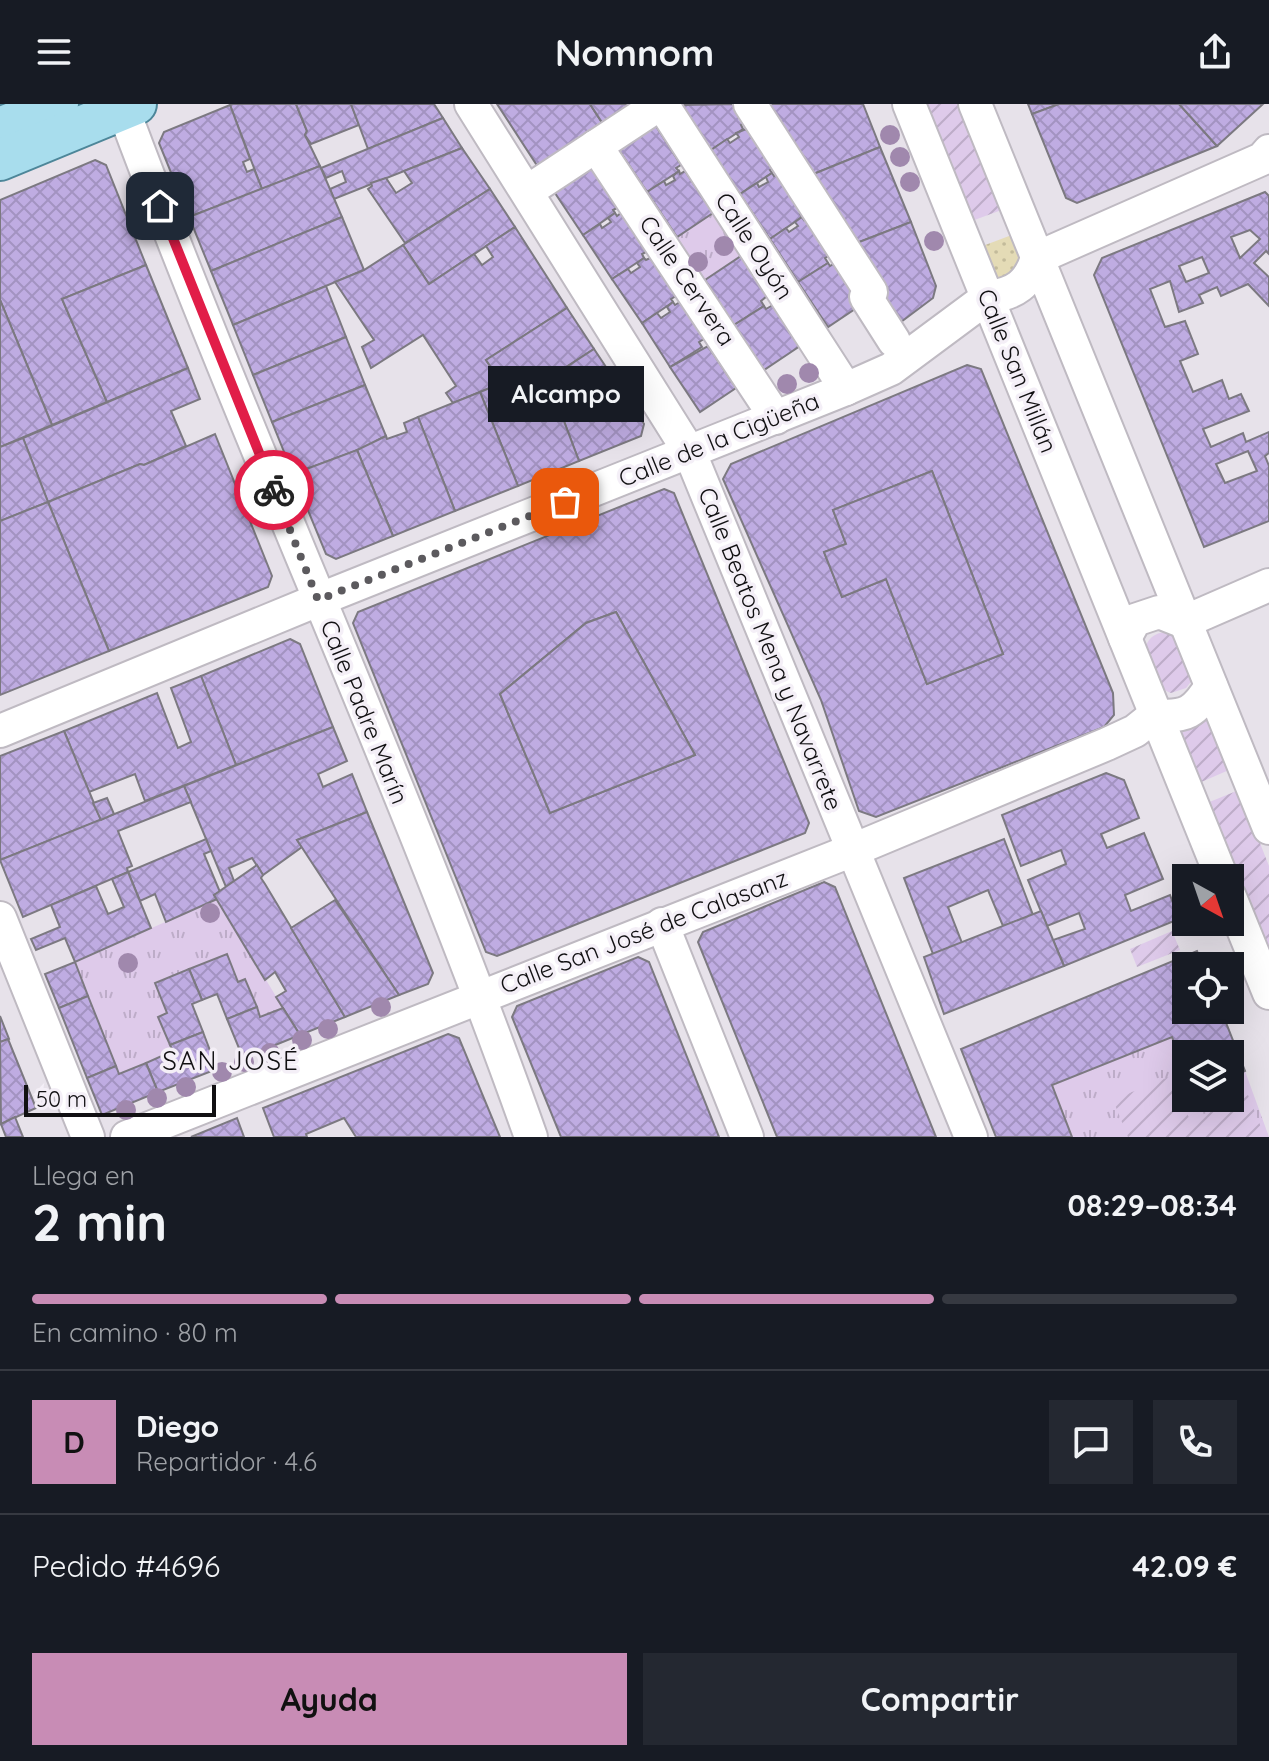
<!DOCTYPE html>
<html lang="es">
<meta charset="utf-8">
<style>
body{margin:0;font-family:Quicksand,sans-serif;background:#242831;color:#f1f3f6;height:100vh;display:flex;flex-direction:column;font-size:30px;white-space:nowrap}
*{box-sizing:border-box;margin:0}
p{font-size:26px;color:#9ea1a6}
.icon{flex:none;width:44px;height:44px;fill:none;stroke:currentColor;stroke-width:2;stroke-linecap:round;stroke-linejoin:round}
.map{position:relative;height:1033px;overflow:hidden}
.details{display:flex;flex-direction:column;background:#171b24;flex:1}
.details>*{flex:none}
.needle{width:52px;rotate:140deg}
.fabs{position:absolute;left:1172px;top:760px;display:grid;gap:16px}
.fabs a{display:grid;place-items:center;width:72px;height:72px;border-radius:0px;background:#171b24;box-shadow:0 8px 32px #0002;font-size:40px}
.scale{position:absolute;left:24px;bottom:20px;width:192px;box-sizing:border-box;padding-left:8px;border:4px solid #111012;border-top:0;font-size:22px;line-height:28px;white-space:nowrap;color:#111012;-webkit-text-stroke:6px #f4eff7;paint-order:stroke}
.pin{position:absolute;display:grid;place-items:center;width:68px;height:68px;color:#fff;margin:-34px;border-radius:16px;box-shadow:0 4px 12px #0006}
.courier{position:absolute;display:grid;place-items:center;width:80px;height:80px;margin:-40px;border:6px solid #e11d48;border-radius:50%;background:#fff;color:#222;box-shadow:0 2px 10px #0007}
.bubble{position:absolute;height:56px;border-radius:0px;background:#171b24;box-shadow:0 8px 32px #0002;font-size:26px;font-weight:800;line-height:56px;text-align:center}
.headline em{font-style:normal;font-weight:800}
.headline div{display:flex;flex-direction:column-reverse}
.headline{display:flex;align-items:center;justify-content:space-between;height:136px;padding:0 32px}
h1{font-size:52px;font-weight:800;line-height:60px}
.bar{display:grid;grid-template-columns:repeat(4,1fr);gap:12px 8px;align-content:center;height:96px;padding:0 32px}
.bar i{height:10px;border-radius:6px;background:#363941}
.bar .selected{background:#c88cb5}
.bar p{grid-column:span 4}
.line{display:flex;align-items:center;gap:20px;padding:0 32px;border-top:2px solid #363941}
.line div{flex:1}
.round{display:grid;place-items:center;flex:none;width:84px;height:84px;border-radius:0px;background:#242831}
.primary-button{display:flex;gap:16px;margin-top:auto;padding:16px 32px}
.primary-button a{flex:1;height:92px;border-radius:0px;background:#c88cb5;color:#111;font-size:32px;font-weight:800;line-height:92px;text-align:center}
.primary-button a+a{background:#242831;color:#f1f3f6}
header{display:flex;justify-content:space-between;align-items:center;height:104px;padding:0 32px;background:#171b24;font-size:36px;font-weight:800}
.map>svg:first-child{display:block}
</style>
<header><svg class="icon" aria-label="menu" viewBox="0 0 24 24"><path d="M4 6h16M4 12h16M4 18h16"/></svg>Nomnom<svg class="icon" aria-label="share" viewBox="0 0 24 24"><path d="M12 15V3M7 8l5-5 5 5M5 13v7h14v-7"/></svg></header>
<div class="map">
<svg width="1269" height="1033" viewBox="0 0 1269 1033">
<defs>
<pattern id="grass-tufts" width="24" height="20" patternUnits="userSpaceOnUse" patternTransform="scale(2)"><rect width="24" height="20" fill="#decaea"/><path d="M3 7l-1-3M5 7V3M7 7l1-3M15 17l-1-3M17 17v-4M19 17l1-3" fill="none" stroke="#bdacc8"/></pattern>
<pattern id="sand-dots" width="8" height="8" patternUnits="userSpaceOnUse" patternTransform="scale(2)"><rect width="8" height="8" fill="#e4dbb6"/><path d="M2 2h.1M6 6h.1" fill="none" stroke="#c3bb9b" stroke-width="1.8" stroke-linecap="round"/></pattern>
<pattern id="garden-furrows" width="10" height="10" patternUnits="userSpaceOnUse" patternTransform="scale(2)"><rect width="10" height="10" fill="#decaea"/><path d="M-1 1l2-2M0 10L10 0M9 11l2-2" fill="none" stroke="#bdacc8"/></pattern>
<pattern id="building-cross-hatch" width="8" height="8" patternUnits="userSpaceOnUse" patternTransform="scale(2)"><rect width="8" height="8" fill="#bface2"/><path d="M0 0l8 8M0 8l8-8" fill="none" stroke="#a393c1"/></pattern>
</defs>
<rect width="100%" height="100%" fill="#e7e2ea"/>
<g fill="url(#grass-tufts)">
<polygon points="713,109 741,152 705,176 677,133"/>
<polygon points="217,795 283,904 260,913 246,876 238,878 227,850 155,879 167,909 158,914 173,947 119,970 75,858"/>
<polygon points="1172,933 1186,968 1186,994 1230,994 1230,973 1245,967 1269,1033 1072,1033 1052,981"/>
</g>
<polygon fill="url(#sand-dots)" points="1017,129 1024,163 1002,174 995,173 980,143"/>
<g fill="url(#garden-furrows)">
<polygon points="922,0 964,0 1007,104 969,118"/>
<path d="M1164,528L1177,531L1194,574L1186,584L1171,589C1149,582 1129,534 1164,528Z"/>
<polygon points="1206,605 1229,666 1199,679 1173,616"/>
<polygon points="1239,686 1269,762 1269,854 1207,699"/>
<polygon points="1172,827 1180,846 1137,863 1130,845"/>
<polygon points="1171,972 1190,1016 1248,991 1265,1033 1128,1033 1113,996"/>
</g>
<g fill="url(#building-cross-hatch)" stroke="#7c7981" stroke-width="2" fill-rule="evenodd">
<polygon points="233,0 296,0 307,27 305,31 320,62 262,85 230,1"/>
<polygon points="296,0 351,0 359,21 311,40 305,31 307,27"/>
<polygon points="351,0 434,0 443,14 368,45"/>
<polygon points="497,0 590,0 605,23 540,66"/>
<polygon points="590,0 639,0 605,23"/>
<polygon points="590,0 639,0 605,23"/>
<polygon points="733,0 745,19 741,21 743,25 711,46 682,1"/>
<polygon points="766,0 863,0 880,43 811,71"/>
<polygon points="1028,0 1059,0 1032,10"/>
<polygon points="1059,0 1179,0 1217,42 1077,99 1066,94 1032,10"/>
<polygon points="1179,0 1263,0 1217,42"/>
<polygon points="230,1 250,55 243,58 247,68 254,65 262,85 189,113 159,39 164,28"/>
<polygon points="443,14 462,44 334,95 330,85 346,78 342,67 326,74 321,64"/>
<polygon points="654,19 681,61 676,64 679,67 647,88 617,43"/>
<polygon points="749,24 775,63 770,66 772,69 740,90 711,46 727,35 730,39 739,33 736,29"/>
<polygon points="880,43 911,118 854,140 811,71"/>
<polygon points="462,44 490,85 405,139 368,85 372,82 371,79 386,74 396,89 412,79 404,67"/>
<polygon points="95,56 106,61 146,161 62,195 107,298 52,321 0,196 0,96"/>
<polygon points="320,62 342,113 211,167 189,113"/>
<polygon points="590,62 617,104 613,106 615,109 583,131 553,86"/>
<polygon points="679,67 680,70 685,67 713,109 677,133 647,88 664,77 666,81 675,76 673,72"/>
<polygon points="772,69 774,72 778,69 804,108 800,110 802,113 770,135 740,90 757,79 759,83 768,78 766,73"/>
<polygon points="490,85 515,123 429,180 403,141"/>
<path d="M1265,88L1269,92V150L1266,147L1254,159L1269,173V202L1248,180L1221,192L1217,183L1199,191L1203,199L1179,208L1170,177L1150,185L1165,223L1185,217L1198,250L1180,257L1193,288L1222,276L1229,295L1241,290L1249,307L1203,325L1211,343L1243,329L1246,338L1269,328V349L1265,352L1269,362V417L1204,443L1094,171L1102,154ZM1250,126L1260,135L1240,154L1231,133ZM1202,153L1209,169L1186,178L1179,162ZM1248,347L1257,367L1225,379L1216,360Z"/>
<polygon points="615,109 617,112 621,109 646,148 642,150 644,154 612,175 583,131 600,120 602,124 611,118 608,114"/>
<polygon points="342,113 364,166 233,221 211,167"/>
<polygon points="802,113 804,116 808,113 832,150 825,154 828,159 798,178 770,135 786,124 789,128 798,122 795,118"/>
<polygon points="911,118 936,182 933,194 893,224 854,140"/>
<polygon points="515,123 567,204 486,256 502,279 453,299 446,289 456,282 423,231 371,264 362,243 374,236 335,178 364,166 403,141 429,180 474,150 482,161 493,153 486,142"/>
<polygon points="741,152 767,192 761,197 764,202 734,221 705,176"/>
<polygon points="644,154 646,156 650,154 676,192 671,195 673,198 642,219 612,175 628,165 631,169 640,163 637,159"/>
<polygon points="837,158 864,199 828,223 798,178 828,159 830,162"/>
<polygon points="146,161 188,264 107,298 62,195"/>
<polygon points="326,182 346,233 253,271 233,221"/>
<polygon points="0,196 52,321 0,343"/>
<polygon points="673,198 675,201 680,198 704,235 699,238 702,243 670,263 642,219 657,209 661,214 670,208 667,203"/>
<polygon points="773,201 800,242 764,266 734,221 764,202 766,205"/>
<polygon points="567,204 594,245 514,297 486,256"/>
<polygon points="346,233 365,281 272,318 253,271"/>
<polygon points="708,242 736,284 700,308 670,263"/>
<polygon points="594,245 644,320 641,332 579,357 548,275"/>
<path d="M967,261L981,265L1113,589L1114,611L1104,623L876,713L859,707L821,596L723,375L731,360ZM932,367L1003,550L927,580L886,475L842,493L824,448L846,440L833,406Z"/>
<polygon points="188,264 200,295 171,307 186,342 144,361 140,360 48,398 23,334"/>
<polygon points="548,275 579,357 518,382 480,288 502,279 514,297"/>
<polygon points="365,281 386,332 376,337 377,339 293,370 272,318"/>
<polygon points="480,288 518,382 455,407 418,313"/>
<polygon points="418,313 455,407 393,432 357,346 386,332 387,335 407,328 404,319"/>
<polygon points="215,330 272,472 268,483 109,547 48,398 140,360 144,361"/>
<polygon points="23,334 48,398 0,417 0,343"/>
<polygon points="357,346 393,432 336,455 326,450 293,370"/>
<polygon points="932,367 1003,550 927,580 886,475 842,493 824,448 846,440 833,406"/>
<path d="M664,385L674,389L809,719L805,729L497,852L486,848L353,519L358,508ZM616,508L695,651L550,709L500,590L586,519Z"/>
<polygon points="48,398 109,547 0,591 0,417"/>
<polygon points="616,508 695,651 550,709 500,590 586,519"/>
<polygon points="290,535 300,540 333,623 236,661 201,572"/>
<polygon points="201,572 236,661 145,697 135,670 89,688 64,627 157,589 178,644 191,638 171,584"/>
<polygon points="333,623 347,657 318,670 323,683 352,670 367,708 297,736 302,743 263,771 252,754 229,764 234,777 226,783 184,682"/>
<polygon points="64,627 101,716 0,756 0,652"/>
<polygon points="1106,669 1124,676 1139,714 1101,730 1107,744 1144,729 1163,775 1125,791 1131,807 1170,791 1179,815 1064,862 1053,836 1085,825 1079,809 1047,822 1028,776 1066,760 1061,746 1021,762 1002,711"/>
<polygon points="184,682 191,698 118,727 132,762 127,764 128,768 23,813 0,756"/>
<polygon points="107,694 114,710 101,716 93,699"/>
<polygon points="367,708 433,869 428,880 399,891 297,736"/>
<polygon points="206,735 211,747 204,750 220,788 214,791 217,795 166,818 155,790 140,797 128,768"/>
<polygon points="1004,735 1033,811 1003,822 988,786 948,803 962,839 933,850 904,774"/>
<polygon points="257,761 263,771 261,774 265,780 345,913 300,931 276,893 286,887 275,868 265,876 214,791"/>
<polygon points="128,768 151,824 75,858 65,834 36,846 31,835 60,823 51,801 96,782 108,810 115,807 124,803 112,775"/>
<polygon points="824,778 835,783 936,1033 777,1033 698,838 703,828"/>
<polygon points="335,796 399,891 345,913 291,824"/>
<polygon points="1041,807 1064,862 944,910 924,853"/>
<polygon points="1197,847 1203,862 1186,862 1186,906 1221,906 1245,967 1230,973 1230,950 1186,950 1186,968 1172,933 1052,981 1072,1033 996,1033 961,945"/>
<polygon points="227,850 238,878 245,875 257,903 227,915 217,890 202,896 189,865"/>
<polygon points="638,853 649,858 719,1033 561,1033 512,913 517,902"/>
<polygon points="75,858 88,892 59,904 45,870"/>
<polygon points="189,865 202,896 192,900 203,928 170,941 158,913 167,909 155,879"/>
<polygon points="88,892 116,962 87,974 59,904"/>
<polygon points="257,903 260,913 283,904 300,931 243,954 227,915"/>
<polygon points="0,912 9,935 0,938"/>
<polygon points="203,928 217,965 158,988 146,959 173,947 170,941"/>
<polygon points="448,930 459,934 500,1033 356,1033 344,1014 306,1030 307,1033 274,1033 263,1004"/>
<polygon points="8,935 36,1004 1,1020 0,938"/>
<polygon points="146,959 158,988 102,1011 87,974 116,962 119,970"/>
<polygon points="15,1013 23,1033 6,1033 1,1020"/>
<polygon points="237,1014 244,1033 191,1033"/>
</g>
<g fill="none" stroke-linecap="round" stroke-linejoin="round">
<g stroke="#bfbac2" stroke-width="36">
<g id="minor">
<polyline points="471,0 690,349 971,1033"/>
<polyline points="662,0 846,285"/>
<polyline points="750,0 871,188 866,193 894,237"/>
<polyline points="909,0 1222,774"/>
<polyline points="975,0 1269,724"/>
<path d="M123,5C252,351 408,686 531,1033"/>
<polyline points="596,42 776,314"/>
<polyline points="528,87 660,0"/>
<polyline points="1125,534 1135,516 1159,508 1184,518 1269,481"/>
<path d="M1155,611C1186,614 1195,608 1211,582"/>
<path d="M0,627L318,496L846,285L891,265L988,193C1015,190 1029,180 1037,154L1262,55L1269,47"/>
<polyline points="1230,793 1269,889"/>
<polyline points="0,814 88,1033"/>
<polyline points="662,820 747,1033"/>
<polyline points="127,1033 853,746 1107,640 1135,627 1155,611"/>
</g>
</g>
<g stroke="#4d8699" stroke-width="44">
<g id="major">
<polyline points="0,24 58,0"/>
<polyline points="0,56 136,0"/>
</g>
</g>
<use href="#minor" stroke="#fff" stroke-width="32"/>
<use href="#major" stroke="#a8dded" stroke-width="40"/>
</g>
<g fill="#a088ad">
<circle cx="890" cy="31" r="10"/>
<circle cx="900" cy="53" r="10"/>
<circle cx="910" cy="78" r="10"/>
<circle cx="934" cy="137" r="10"/>
<circle cx="724" cy="142" r="10"/>
<circle cx="698" cy="158" r="10"/>
<circle cx="809" cy="269" r="10"/>
<circle cx="787" cy="280" r="10"/>
<circle cx="210" cy="809" r="10"/>
<circle cx="128" cy="859" r="10"/>
<circle cx="381" cy="903" r="10"/>
<circle cx="328" cy="925" r="10"/>
<circle cx="302" cy="936" r="10"/>
<circle cx="270" cy="949" r="10"/>
<circle cx="244" cy="958" r="10"/>
<circle cx="222" cy="968" r="10"/>
<circle cx="186" cy="983" r="10"/>
<circle cx="157" cy="994" r="10"/>
<circle cx="126" cy="1006" r="10"/>
</g>
<g fill="none" stroke-linecap="round" stroke-linejoin="round">
<polyline stroke="#5c5a5e" stroke-width="8" stroke-dasharray="0 14.4" points="274,386 318,496 565,398"/>
<polyline stroke="#e11d48" stroke-width="10" points="160,102 274,386"/>
</g>
<g text-anchor="middle" stroke-width="7" stroke-linejoin="round" paint-order="stroke">
<g font-size="24" fill="#111012" stroke="#f4eff7">
<text transform="translate(754 142) rotate(57)" y="8">Calle Oyón</text>
<text transform="translate(687 177) rotate(56)" y="8">Calle Cervera</text>
<text transform="translate(1017 267) rotate(68)" y="8">Calle San Millán</text>
<text transform="translate(719 336) rotate(-22)" y="8">Calle de la Cigüeña</text>
<text transform="translate(770 545) rotate(68)" y="8">Calle Beatos Mena y Navarrete</text>
<text transform="translate(364 608) rotate(68)" y="8">Calle Padre Marín</text>
<text transform="translate(644 828) rotate(-21)" y="8">Calle San José de Calasanz</text>
</g>
<g font-size="26" letter-spacing="2" fill="#111012" stroke="#f4eff7">
<text x="231" y="966">SAN JOSÉ</text>
</g>
</g>
</svg>
<div class="fabs">
<a><svg class="needle" viewBox="-14 -14 28 28"><path d="M0-13l5 13h-10z" fill="#e53935"/><path d="M0 13l5-13h-10z" fill="#9ea1a6"/></svg></a>
<a><svg class="icon" aria-label="locate" viewBox="0 0 24 24"><circle cx="12" cy="12" r="6"/><path d="M12 2v4M12 18v4M2 12h4M18 12h4"/></svg></a>
<a><svg class="icon" aria-label="layers" viewBox="0 0 24 24"><path d="M12 4l9 5-9 5-9-5zM3 14l9 5 9-5"/></svg></a>
</div>
<div class="scale">50 m</div>
<div class="pin" style="left:565px;top:398px;background:#ea580c"><svg class="icon" aria-label="bag" viewBox="0 0 24 24"><path d="M5 8h14l-1 12H6zM9 8a3 3 0 0 1 6 0"/></svg></div>
<div class="pin" style="left:160px;top:102px;background:#1f2937"><svg class="icon" aria-label="home" viewBox="0 0 24 24"><path d="M3 11l9-7 9 7M6 9v11h12V9"/></svg></div>
<div class="courier" style="left:274px;top:386px"><svg class="icon" aria-label="bike" viewBox="0 0 24 24"><circle cx="6" cy="16" r="4"/><circle cx="18" cy="16" r="4"/><path d="M6 16l4-8h5l3 8M10 8l3 8H6M13 5h3"/></svg></div>
<div class="bubble" style="left:488px;top:262px;width:156px">Alcampo</div>
</div>
<section class="details">
<div class="headline"><div><h1>2 min</h1><p>Llega en</p></div><em>08:29–08:34</em></div>
<div class="bar"><i class="selected"></i><i class="selected"></i><i class="selected"></i><i></i><p>En camino · 80 m</p></div>
<div class="line" style="height:144px"><b class="round" style="background:#c88cb5;color:#111">D</b><div><b>Diego</b><p>Repartidor · 4.6</p></div><a class="round"><svg class="icon" aria-label="chat" viewBox="0 0 24 24"><path d="M4 5h16v11H9l-5 4z"/></svg></a><a class="round"><svg class="icon" aria-label="phone" viewBox="0 0 24 24"><path d="M5 4h4l2 5-3 2q2 4 5 5l2-3 5 2v4C11 20 4 13 5 4z"/></svg></a></div>
<div class="line" style="height:104px"><div>Pedido #4696</div><b>42.09 €</b></div>
<div class="primary-button"><a>Ayuda</a><a>Compartir</a></div>
</section>
